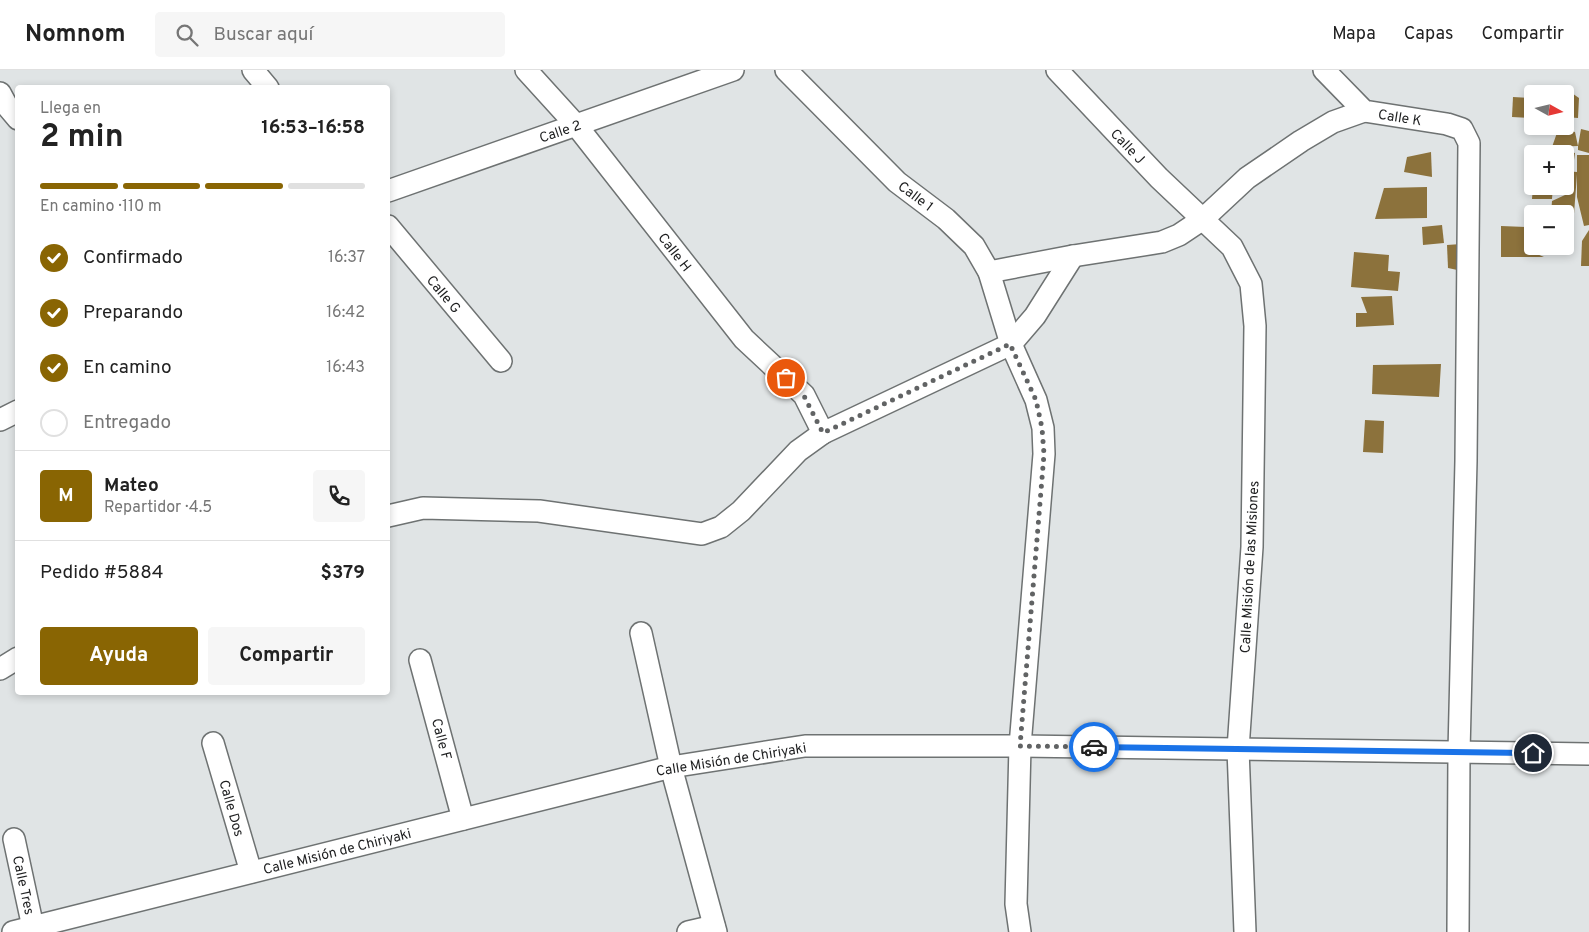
<!DOCTYPE html>
<html lang="es">
<meta charset="utf-8">
<style>
body{margin:0;font-family:Overpass,sans-serif;background:#f6f6f6;color:#222;height:100vh;display:flex;flex-direction:column;font-size:19px;white-space:nowrap}
*{box-sizing:border-box;margin:0}
p{font-size:16px;color:#767676}
.icon{flex:none;width:28px;height:28px;fill:none;stroke:currentColor;stroke-width:2;stroke-linecap:round;stroke-linejoin:round}
.map{position:relative;flex:1;overflow:hidden}
.details{position:absolute;left:15px;top:15px;width:375px;height:610px;display:flex;flex-direction:column;background:#fff;border-radius:5px;box-shadow:0 2px 8px #0003}
.details>*{flex:none}
.needle{width:32px;rotate:98deg}
.tools{position:absolute;left:1524px;top:15px;display:grid;gap:10px}
.tools a{display:grid;place-items:center;width:50px;height:50px;border-radius:5px;background:#fff;box-shadow:0 2px 8px #0003;font-size:25px}
.pin{position:absolute;display:grid;place-items:center;width:42px;height:42px;color:#fff;margin:-21px;border:2px solid #fff;border-radius:50%;box-shadow:0 1px 5px #0007}
.courier{position:absolute;display:grid;place-items:center;width:50px;height:50px;margin:-25px;border:4px solid #1a73e8;border-radius:50%;background:#fff;color:#222;box-shadow:0 1px 6px #0007}
.head em{font-style:normal;font-weight:700}
.head div{display:flex;flex-direction:column-reverse}
.head{display:flex;align-items:center;justify-content:space-between;height:85px;padding:0 25px}
h1{font-size:32px;font-weight:700;line-height:38px}
.bar{display:grid;grid-template-columns:repeat(4,1fr);gap:8px 5px;align-content:center;height:60px;padding:0 25px}
.bar i{height:6px;border-radius:4px;background:#e0e0e0}
.bar .selected{background:#896503}
.bar p{grid-column:span 4}
.line{display:flex;align-items:center;gap:12px;padding:0 25px;border-top:1px solid #e0e0e0}
.line div{flex:1}
.round{display:grid;place-items:center;flex:none;width:52px;height:52px;border-radius:5px;background:#f6f6f6}
ol{padding:0 25px;list-style:none}
li{display:flex;align-items:center;gap:15px;height:55px}
li p{margin-inline-start:auto}
li .icon{padding:5px;border-radius:50%;background:#896503;color:#fff;stroke-width:4}
li:last-child{color:#767676}
li i{width:28px;height:28px;border:2px solid #e0e0e0;border-radius:50%}
.button{display:flex;gap:10px;margin-top:auto;padding:10px 25px}
.button a{flex:1;height:58px;border-radius:5px;background:#896503;color:#fff;font-size:20px;font-weight:700;line-height:58px;text-align:center}
.button a+a{background:#f6f6f6;color:#222}
header{display:flex;align-items:center;gap:30px;box-sizing:border-box;height:70px;padding:0 25px;background:#fff;border-bottom:1px solid #e0e0e0}
header strong{font-size:24px}
nav{display:flex;gap:28px;margin-inline-start:auto;font-size:18px}
.search{width:350px;height:45px;background:#f6f6f6;display:flex;align-items:center;gap:12px;box-sizing:border-box;padding:0 18px;border-radius:5px;color:#767676;font-size:19px}
.map>svg:first-child{display:block}
</style>
<header>
<strong>Nomnom</strong>
<div class="search"><svg class="icon" aria-label="search" viewBox="0 0 24 24"><circle cx="10" cy="10" r="6"/><path d="M15 15l6 6"/></svg>Buscar aquí</div>
<nav><a>Mapa</a><a>Capas</a><a>Compartir</a></nav>
</header>
<div class="map">
<svg width="1589" height="862" viewBox="0 0 1589 862">
<rect width="100%" height="100%" fill="#e0e4e5"/>
<g fill="#8c723c">
<polygon points="1563,17 1579,28 1578,48 1565,47 1565,24 1542,24 1543,21 1559,22"/>
<polygon points="1513,27 1532,28 1532,48 1512,47"/>
<polygon points="1559,57 1575,62 1578,76 1581,59 1589,61 1589,83 1578,80 1578,76 1552,77 1575,83 1573,97 1565,96 1565,84 1552,84 1552,77"/>
<polygon points="1431,82 1432,107 1404,102 1407,87"/>
<polygon points="1577,85 1589,85 1589,155 1584,156 1577,127 1577,104 1573,157 1565,156 1565,144 1551,144 1552,131 1565,125 1553,124 1554,116 1565,116 1565,101 1577,102"/>
<polygon points="1533,116 1553,116 1552,129 1532,129"/>
<polygon points="1427,117 1427,148 1375,149 1384,118"/>
<polygon points="1442,155 1444,173 1423,175 1422,157"/>
<polygon points="1501,156 1527,157 1527,163 1530,163 1530,159 1532,159 1532,176 1549,176 1547,181 1537,180 1537,184 1544,187 1501,187"/>
<polygon points="1589,160 1589,196 1581,196 1582,171"/>
<polygon points="1461,174 1462,201 1448,198 1447,175"/>
<polygon points="1354,182 1389,185 1388,201 1400,202 1398,221 1351,217"/>
<polygon points="1392,226 1394,255 1356,257 1356,243 1367,243 1361,227"/>
<polygon points="1441,294 1439,327 1372,324 1373,295"/>
<polygon points="1365,350 1384,351 1383,383 1363,382"/>
</g>
<g fill="none" stroke-linecap="round" stroke-linejoin="round">
<g stroke="#6e7272" stroke-width="24">
<g id="street">
<polyline points="253,0 268,18"/>
<polyline points="526,0 576,55 744,269 804,325 823,363"/>
<polyline points="786,0 897,112 946,149 974,176 989,202 1011,274 1036,330 1043,358 1044,384 1020,676 1016,834 1020,862"/>
<polyline points="1057,0 1159,108 1232,177 1251,214 1255,256 1252,477 1238,679 1245,862"/>
<polyline points="1324,0 1364,41 1447,54 1462,59 1469,73 1466,391 1459,682 1458,862"/>
<polyline points="0,23 7,36 18,49"/>
<polyline points="388,121 733,0"/>
<polyline points="388,156 501,291"/>
<polyline points="989,202 1073,186 1162,172 1179,165 1203,149 1247,108 1301,71 1333,52 1364,41"/>
<polyline points="0,350 18,341"/>
<polyline points="388,446 423,438 539,441 702,464 721,457 741,441 798,381 823,363 1011,274 1035,246 1073,186"/>
<polyline points="641,563 671,697 716,862"/>
<polyline points="420,590 463,749"/>
<polyline points="0,599 18,588"/>
<polyline points="213,673 251,802"/>
<polyline points="14,769 34,862"/>
<polyline points="13,862 671,697 805,676 1020,676 1589,684"/>
<polyline points="688,862 714,856"/>
</g>
</g>
<use href="#street" stroke="#fff" stroke-width="21"/>
</g>
<g fill="none" stroke-linecap="round" stroke-linejoin="round">
<polyline stroke="#616364" stroke-width="5" stroke-dasharray="0 9" points="786,308 804,326 823,363 1010,274 1036,330 1042,358 1044,384 1020,676 1094,677"/>
<polyline stroke="#1a73e8" stroke-width="6" points="1094,677 1533,683"/>
</g>
<g text-anchor="middle" stroke-width="4" stroke-linejoin="round" paint-order="stroke">
<g font-size="14" fill="#1d1e1f" stroke="#fff">
<text transform="translate(1400 47) rotate(9)" y="5">Calle K</text>
<text transform="translate(560 61) rotate(-19)" y="5">Calle 2</text>
<text transform="translate(1128 76) rotate(46)" y="5">Calle J</text>
<text transform="translate(916 126) rotate(37)" y="5">Calle 1</text>
<text transform="translate(675 182) rotate(52)" y="5">Calle H</text>
<text transform="translate(444 224) rotate(50)" y="5">Calle G</text>
<text transform="translate(1249 497) rotate(-87)" y="5">Calle Misión de las Misiones</text>
<text transform="translate(442 669) rotate(75)" y="5">Calle F</text>
<text transform="translate(731 689) rotate(-9)" y="5">Calle Misión de Chiriyaki</text>
<text transform="translate(232 738) rotate(74)" y="5">Calle Dos</text>
<text transform="translate(337 781) rotate(-14)" y="5">Calle Misión de Chiriyaki</text>
<text transform="translate(24 815) rotate(78)" y="5">Calle Tres</text>
</g>
</g>
</svg>
<div class="tools">
<a><svg class="needle" viewBox="-14 -14 28 28"><path d="M0-13l5 13h-10z" fill="#e53935"/><path d="M0 13l5-13h-10z" fill="#767676"/></svg></a>
<a>+</a>
<a>−</a>
</div>
<div class="pin" style="left:786px;top:308px;background:#ea580c"><svg class="icon" aria-label="bag" viewBox="0 0 24 24"><path d="M5 8h14l-1 12H6zM9 8a3 3 0 0 1 6 0"/></svg></div>
<div class="pin" style="left:1533px;top:683px;background:#1f2937"><svg class="icon" aria-label="home" viewBox="0 0 24 24"><path d="M3 11l9-7 9 7M6 9v11h12V9"/></svg></div>
<div class="courier" style="left:1094px;top:677px"><svg class="icon" aria-label="car" viewBox="0 0 24 24"><path d="M5 17H2v-5l4-1 3-4h7l3 4 3 1v5h-3M9 17h6M6 11h13"/><circle cx="7" cy="17" r="2"/><circle cx="17" cy="17" r="2"/></svg></div>
<section class="details">
<div class="head"><div><h1>2 min</h1><p>Llega en</p></div><em>16:53–16:58</em></div>
<div class="bar"><i class="selected"></i><i class="selected"></i><i class="selected"></i><i></i><p>En camino · 110 m</p></div>
<ol>
<li><svg class="icon" aria-label="check" viewBox="0 0 24 24"><path d="M5 12l5 5 9-10"/></svg>Confirmado<p>16:37</p></li>
<li><svg class="icon" aria-label="check" viewBox="0 0 24 24"><path d="M5 12l5 5 9-10"/></svg>Preparando<p>16:42</p></li>
<li><svg class="icon" aria-label="check" viewBox="0 0 24 24"><path d="M5 12l5 5 9-10"/></svg>En camino<p>16:43</p></li>
<li><i></i>Entregado</li>
</ol>
<div class="line" style="height:90px"><b class="round" style="background:#896503;color:#fff">M</b><div><b>Mateo</b><p>Repartidor · 4.5</p></div><a class="round"><svg class="icon" aria-label="phone" viewBox="0 0 24 24"><path d="M5 4h4l2 5-3 2q2 4 5 5l2-3 5 2v4C11 20 4 13 5 4z"/></svg></a></div>
<div class="line" style="height:65px"><div>Pedido #5884</div><b>$379</b></div>
<div class="button"><a>Ayuda</a><a>Compartir</a></div>
</section>
</div>
